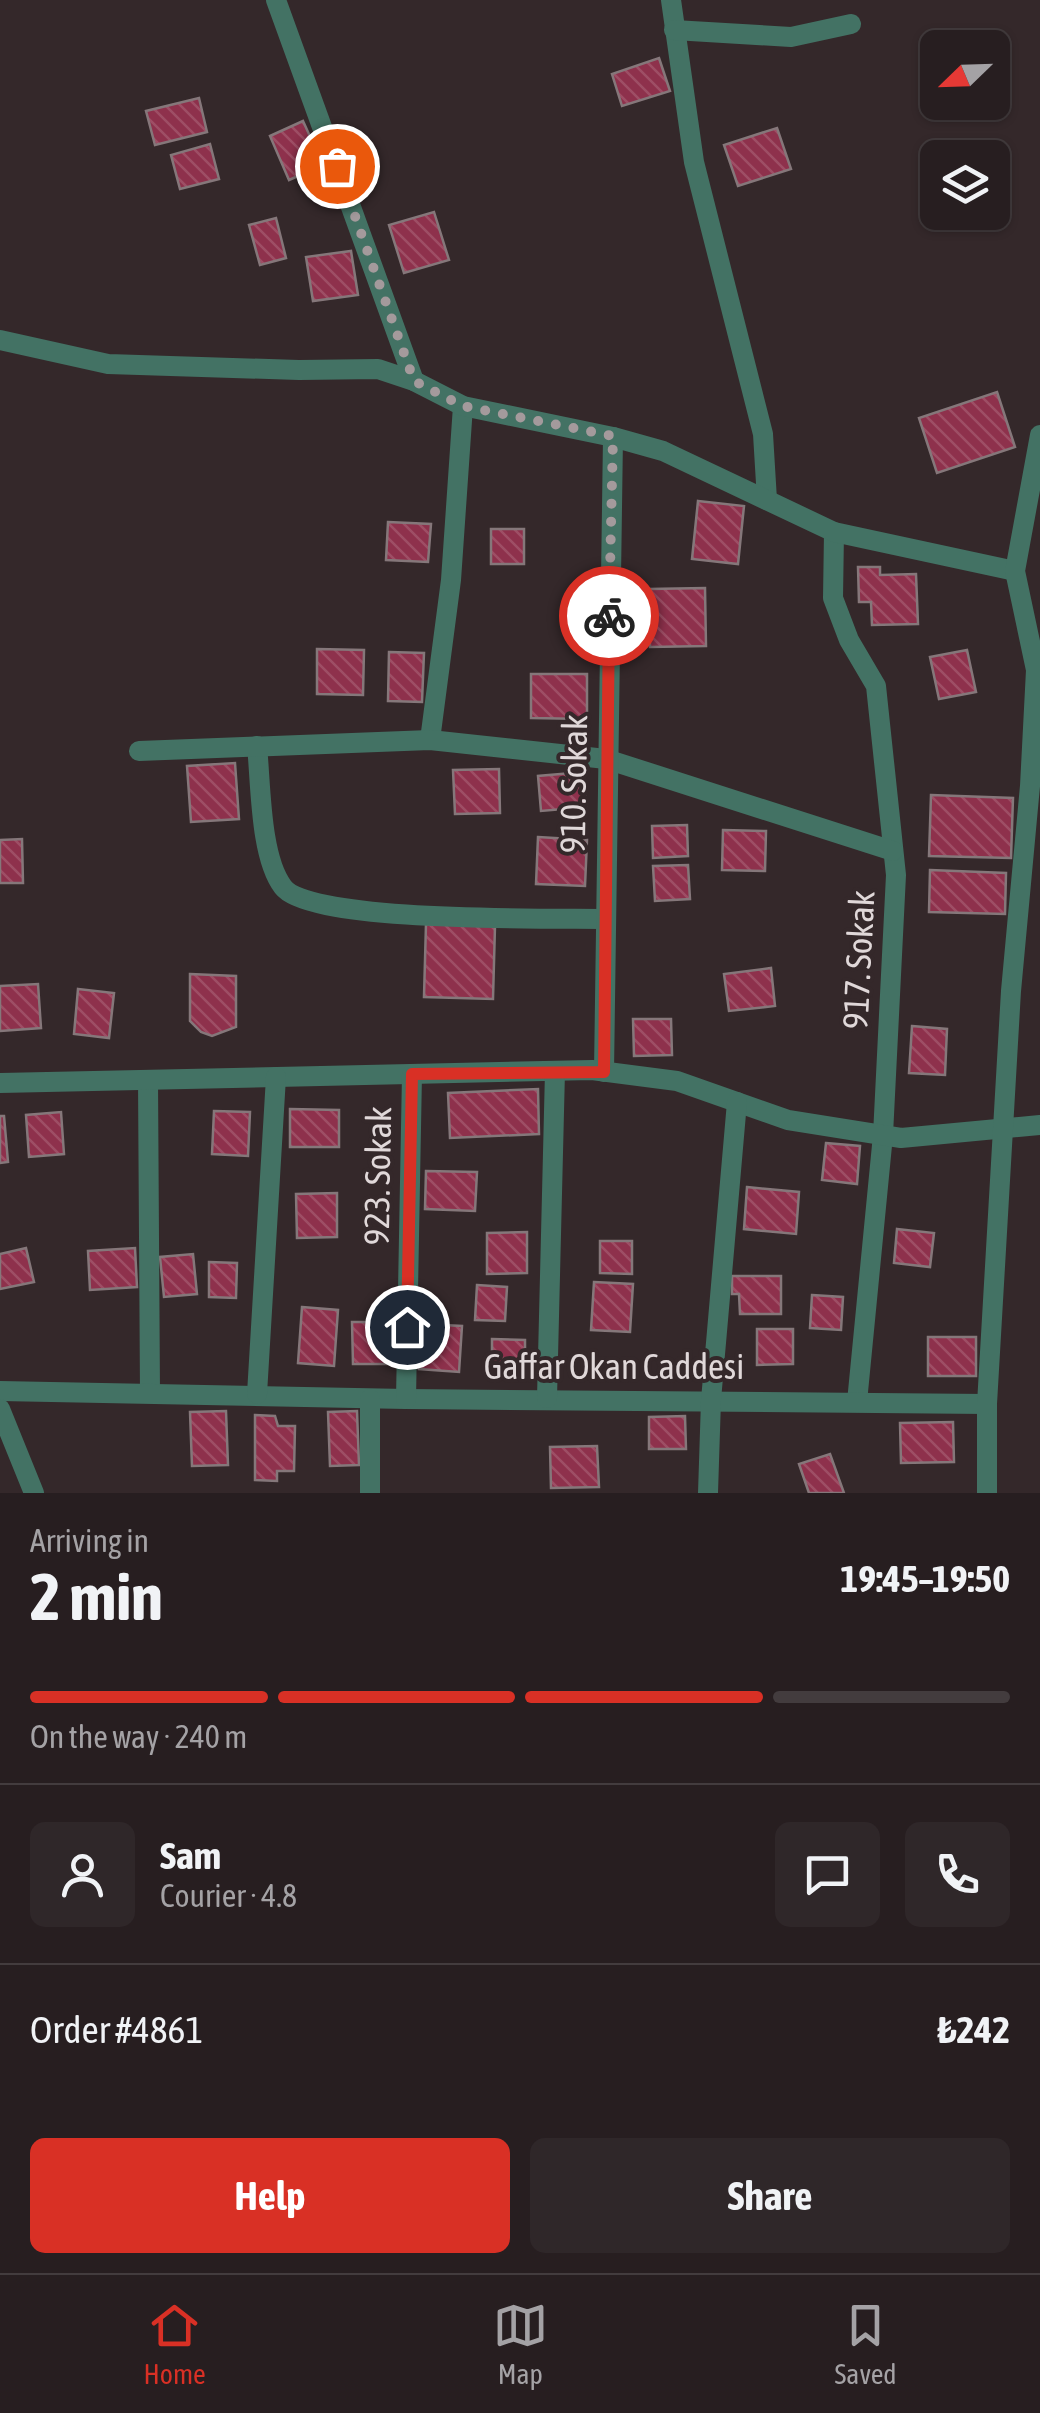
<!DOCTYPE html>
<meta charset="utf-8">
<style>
body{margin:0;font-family:"Asap Condensed",sans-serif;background:#2f2729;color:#f1f3f6;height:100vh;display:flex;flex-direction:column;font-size:38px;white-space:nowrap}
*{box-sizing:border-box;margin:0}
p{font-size:32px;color:#a4a2a5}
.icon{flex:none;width:55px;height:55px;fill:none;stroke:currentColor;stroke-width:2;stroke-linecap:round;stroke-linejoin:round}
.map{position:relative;height:1493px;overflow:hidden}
.drawer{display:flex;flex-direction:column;background:#271e20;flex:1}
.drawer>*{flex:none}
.needle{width:65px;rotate:247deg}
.tools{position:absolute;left:920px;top:30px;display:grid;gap:20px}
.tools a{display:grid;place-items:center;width:90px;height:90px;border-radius:15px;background:#271e20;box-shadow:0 2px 8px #0004,0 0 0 2px #433c3e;font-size:50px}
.pin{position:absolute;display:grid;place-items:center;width:85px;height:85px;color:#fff;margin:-42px;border:5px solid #fff;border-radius:50%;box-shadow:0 2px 10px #0007}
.courier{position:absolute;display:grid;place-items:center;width:100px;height:100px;margin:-50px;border:8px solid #d93025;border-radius:50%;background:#fff;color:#222;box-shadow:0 2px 12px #0007}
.headline em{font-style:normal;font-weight:700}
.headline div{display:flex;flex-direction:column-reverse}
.headline{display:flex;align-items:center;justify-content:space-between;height:170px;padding:0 30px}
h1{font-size:65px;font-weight:700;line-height:75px}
.bar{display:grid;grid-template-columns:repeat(4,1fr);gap:15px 10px;align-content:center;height:120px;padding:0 30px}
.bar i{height:12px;border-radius:8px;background:#433c3e}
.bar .on{background:#d93025}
.bar p{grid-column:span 4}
.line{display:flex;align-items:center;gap:25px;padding:0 30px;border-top:2px solid #433c3e}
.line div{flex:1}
.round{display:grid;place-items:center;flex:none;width:105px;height:105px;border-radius:15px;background:#2f2729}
.action{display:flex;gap:20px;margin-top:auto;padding:20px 30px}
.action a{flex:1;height:115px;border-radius:15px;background:#d93025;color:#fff;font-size:40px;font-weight:700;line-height:115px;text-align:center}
.action a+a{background:#2f2729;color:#f1f3f6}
.menu{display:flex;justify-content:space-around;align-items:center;height:140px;border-top:2px solid #433c3e;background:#271e20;font-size:28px;color:#a4a2a5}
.menu a{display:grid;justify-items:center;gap:5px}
.menu .on{color:#d93025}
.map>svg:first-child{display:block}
</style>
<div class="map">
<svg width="1040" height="1493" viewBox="0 0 1040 1493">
<defs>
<pattern id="building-back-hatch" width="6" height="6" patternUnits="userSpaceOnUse" patternTransform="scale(2.5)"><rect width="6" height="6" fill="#8e314c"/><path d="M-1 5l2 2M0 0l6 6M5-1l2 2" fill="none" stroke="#9e4e65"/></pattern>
</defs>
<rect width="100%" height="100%" fill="#34282a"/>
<g fill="url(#building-back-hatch)" stroke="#85777a" stroke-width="2.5">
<polygon points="659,58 670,91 622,106 612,74"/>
<polygon points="199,98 207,132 155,145 146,111"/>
<polygon points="303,121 323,165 289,180 270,136"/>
<polygon points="777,128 791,169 738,186 724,145"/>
<polygon points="210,144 219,179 180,189 171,155"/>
<polygon points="434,212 449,260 404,273 389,225"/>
<polygon points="276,218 286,258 260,265 249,225"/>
<polygon points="351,251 358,295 313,301 306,257"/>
<polygon points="997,392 1015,447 937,473 919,418"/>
<polygon points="698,501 744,506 738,564 692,559"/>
<polygon points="388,522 431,524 428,562 386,560"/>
<rect x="491" y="529" width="33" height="35"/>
<polygon points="858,567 880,567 880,575 916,574 918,624 872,625 871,602 859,602"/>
<polygon points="705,588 706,646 650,647 649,589"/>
<polygon points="317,649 364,650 363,695 317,694"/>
<polygon points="967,650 976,692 939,699 930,657"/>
<polygon points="389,652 424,653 422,702 388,701"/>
<polygon points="531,674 587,674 587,719 531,718"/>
<polygon points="235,763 239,819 191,822 187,766"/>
<polygon points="499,769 500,813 455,814 453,770"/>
<polygon points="583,772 586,807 541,811 538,776"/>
<polygon points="931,795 1013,798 1011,858 929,856"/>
<polygon points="687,825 688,856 653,858 652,826"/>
<polygon points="723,830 766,831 765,871 722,870"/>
<polygon points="538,837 587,840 585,886 536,884"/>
<polygon points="22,839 23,883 0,883 0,840"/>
<polygon points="688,865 690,899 655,901 653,866"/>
<polygon points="930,870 1006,873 1005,914 929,912"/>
<polygon points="426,924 495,926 493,999 424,997"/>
<polygon points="771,968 775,1006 729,1011 724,974"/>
<polygon points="190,974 236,976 236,1027 212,1036 201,1032 190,1021"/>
<polygon points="38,984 41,1028 0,1031 0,986"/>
<polygon points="78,989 114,993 109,1038 74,1034"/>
<polygon points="633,1019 671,1019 672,1055 634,1056"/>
<polygon points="912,1026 947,1029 945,1075 909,1073"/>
<polygon points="538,1089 539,1134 450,1138 448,1093"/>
<polygon points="290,1109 339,1110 339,1147 290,1147"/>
<polygon points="214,1111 250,1112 248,1156 212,1154"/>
<polygon points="61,1112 64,1154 29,1157 26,1115"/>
<polygon points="0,1116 4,1116 8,1162 0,1163"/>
<polygon points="826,1143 860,1146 857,1184 822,1180"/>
<polygon points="426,1171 477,1172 475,1211 425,1209"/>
<polygon points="747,1187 799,1192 796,1234 744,1229"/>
<polygon points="337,1193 337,1237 297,1238 296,1194"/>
<polygon points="897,1229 934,1233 930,1267 894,1263"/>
<polygon points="527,1232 527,1273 487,1274 487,1233"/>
<polygon points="600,1241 632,1241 632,1274 600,1273"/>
<polygon points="26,1248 34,1282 0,1289 0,1254"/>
<polygon points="135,1248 137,1287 90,1290 88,1251"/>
<polygon points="193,1254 197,1294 164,1297 160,1257"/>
<polygon points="209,1262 237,1263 236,1298 209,1297"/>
<polygon points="732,1276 781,1276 781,1314 740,1314 739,1294 732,1294"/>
<polygon points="594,1282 633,1284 630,1332 591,1330"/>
<polygon points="477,1285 507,1287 505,1321 475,1320"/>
<polygon points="812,1295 843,1297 841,1330 810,1328"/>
<polygon points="302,1307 338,1310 334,1366 298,1363"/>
<polygon points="352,1322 389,1322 390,1364 353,1364"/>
<polygon points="422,1324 462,1326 459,1372 419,1369"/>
<polygon points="757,1329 793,1329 793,1364 757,1365"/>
<rect x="928" y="1337" width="48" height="39"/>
<polygon points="492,1339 525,1340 525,1375 492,1374"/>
<polygon points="226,1411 228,1465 192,1466 190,1412"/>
<polygon points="357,1411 359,1465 330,1466 328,1412"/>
<polygon points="255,1415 275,1416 278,1426 295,1426 294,1471 277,1471 277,1481 255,1480"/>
<polygon points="685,1416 686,1449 649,1449 649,1417"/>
<polygon points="953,1422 954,1462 901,1463 900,1423"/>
<polygon points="597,1446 599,1487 551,1488 550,1447"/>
<polygon points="830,1454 844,1493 809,1493 799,1464"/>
</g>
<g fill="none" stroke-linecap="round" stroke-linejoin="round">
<g stroke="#437264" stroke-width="20">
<polyline points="276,0 414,381"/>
<polyline points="671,0 694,162 763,434 767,500"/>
<polyline points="674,30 791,37 851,24"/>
<polyline points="834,532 833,598 849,640 876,686 896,875 883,1135 857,1402"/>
<polyline points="430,740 451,580 463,406"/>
<path d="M257,746C261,785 260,857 283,887C310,923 552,918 606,919"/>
<polyline points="139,751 430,740 606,759 893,851"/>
<polyline points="604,1072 613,437"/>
<polyline points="148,1080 150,1393"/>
<polyline points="0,1083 592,1070 677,1081 788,1120 901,1138 1040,1125"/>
<polyline points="0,1391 406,1399 987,1404"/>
<polyline points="257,1394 276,1077"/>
<polyline points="547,1398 555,1071"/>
<polyline points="370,1399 370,1493"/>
<polyline points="406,1399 412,1074"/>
<polyline points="0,1409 34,1493"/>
<polyline points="708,1493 711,1400 737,1102"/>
</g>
<g stroke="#437264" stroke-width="20">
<polyline points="0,340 108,364 299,370 378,369 414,381 463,406 613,437 663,451 834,532 1015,571"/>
<polyline points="987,1493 987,1404 1011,991 1030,786 1036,670 1015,571 1040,435"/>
</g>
</g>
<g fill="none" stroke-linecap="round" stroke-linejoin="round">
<polyline stroke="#a49a9c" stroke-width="10" stroke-dasharray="0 18" points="337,166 414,381 463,406 613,436 609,616"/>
<polyline stroke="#d93025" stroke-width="12" points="407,1327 412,1074 604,1072 609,616"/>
</g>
<g text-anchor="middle" stroke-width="8" stroke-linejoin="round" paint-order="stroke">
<g font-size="35" fill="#e0d8d9" stroke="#34282a">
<text transform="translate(574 784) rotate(-89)" y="12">910. Sokak</text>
<text transform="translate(859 960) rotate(-87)" y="12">917. Sokak</text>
<text transform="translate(378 1176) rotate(-89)" y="12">923. Sokak</text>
<text x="614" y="1379">Gaffar Okan Caddesi</text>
</g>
</g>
</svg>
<div class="tools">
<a><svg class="needle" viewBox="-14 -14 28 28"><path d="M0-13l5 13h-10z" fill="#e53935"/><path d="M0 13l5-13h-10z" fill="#a4a2a5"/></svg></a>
<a><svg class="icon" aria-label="layers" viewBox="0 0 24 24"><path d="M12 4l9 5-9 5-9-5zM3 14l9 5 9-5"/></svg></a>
</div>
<div class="pin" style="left:337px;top:166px;background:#ea580c"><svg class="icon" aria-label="bag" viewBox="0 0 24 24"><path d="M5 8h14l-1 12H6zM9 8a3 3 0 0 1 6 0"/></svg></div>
<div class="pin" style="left:407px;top:1327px;background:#1f2937"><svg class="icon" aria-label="home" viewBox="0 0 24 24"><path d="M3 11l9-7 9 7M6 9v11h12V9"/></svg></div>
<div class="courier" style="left:609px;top:616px"><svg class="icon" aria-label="bike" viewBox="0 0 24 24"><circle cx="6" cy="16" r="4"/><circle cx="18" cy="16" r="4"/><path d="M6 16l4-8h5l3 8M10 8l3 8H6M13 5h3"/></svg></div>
</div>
<section class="drawer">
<div class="headline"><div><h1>2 min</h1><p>Arriving in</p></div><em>19:45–19:50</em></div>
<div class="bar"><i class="on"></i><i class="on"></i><i class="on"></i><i></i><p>On the way · 240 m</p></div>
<div class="line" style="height:180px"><a class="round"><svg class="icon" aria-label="person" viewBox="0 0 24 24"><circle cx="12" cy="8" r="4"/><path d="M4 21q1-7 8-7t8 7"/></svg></a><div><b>Sam</b><p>Courier · 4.8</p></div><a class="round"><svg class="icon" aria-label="chat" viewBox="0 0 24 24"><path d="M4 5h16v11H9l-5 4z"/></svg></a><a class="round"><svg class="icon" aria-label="phone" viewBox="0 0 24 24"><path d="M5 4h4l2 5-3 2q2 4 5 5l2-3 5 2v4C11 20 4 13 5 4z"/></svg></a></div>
<div class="line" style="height:130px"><div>Order #4861</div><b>₺242</b></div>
<div class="action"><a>Help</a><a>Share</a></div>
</section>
<nav class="menu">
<a class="on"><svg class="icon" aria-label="home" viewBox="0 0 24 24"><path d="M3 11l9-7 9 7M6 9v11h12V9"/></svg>Home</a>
<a><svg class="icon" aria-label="map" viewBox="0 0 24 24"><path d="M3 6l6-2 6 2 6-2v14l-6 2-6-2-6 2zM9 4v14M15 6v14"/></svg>Map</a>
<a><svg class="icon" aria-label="saved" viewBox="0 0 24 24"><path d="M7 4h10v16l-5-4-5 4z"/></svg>Saved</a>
</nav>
